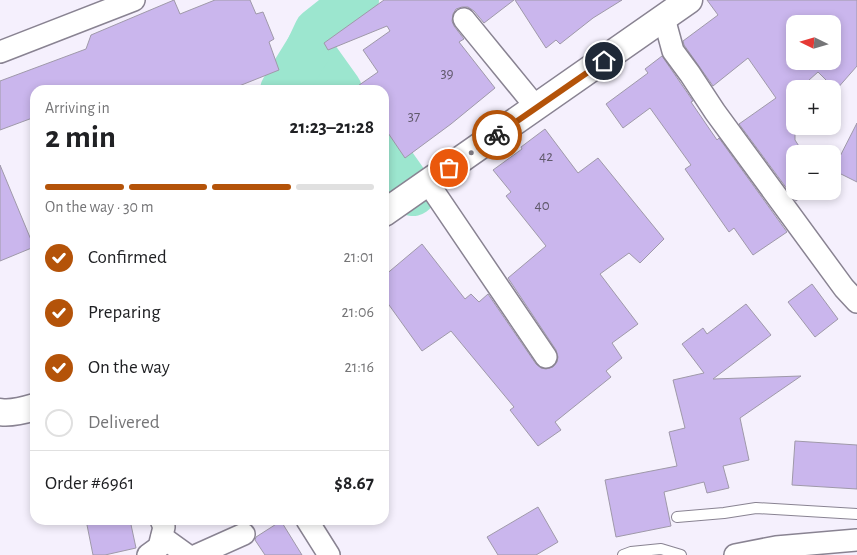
<!DOCTYPE html>
<meta charset="utf-8">
<style>
body{margin:0;font-family:"Alegreya Sans",sans-serif;background:#f2f2f2;color:#202124;height:100vh;display:flex;flex-direction:column;font-size:19px;white-space:nowrap}
*{box-sizing:border-box;margin:0}
p{font-size:16px;color:#757577}
.icon{flex:none;width:28px;height:28px;fill:none;stroke:currentColor;stroke-width:2;stroke-linecap:round;stroke-linejoin:round}
.map{position:relative;flex:1;overflow:hidden}
.side{position:absolute;left:30px;top:85px;width:359px;height:440px;display:flex;flex-direction:column;background:#fff;border-radius:15px;box-shadow:0 2px 8px #0003}
.side>*{flex:none}
.needle{width:32px;rotate:275deg}
.fabs{position:absolute;left:786px;top:15px;display:grid;gap:10px}
.fabs a{display:grid;place-items:center;width:55px;height:55px;border-radius:10px;background:#fff;box-shadow:0 2px 8px #0003;font-size:25px}
.pin{position:absolute;display:grid;place-items:center;width:42px;height:42px;color:#fff;margin:-21px;border:2px solid #fff;border-radius:50%;box-shadow:0 1px 5px #0007}
.courier{position:absolute;display:grid;place-items:center;width:50px;height:50px;margin:-25px;border:4px solid #b45309;border-radius:50%;background:#fff;color:#222;box-shadow:0 1px 6px #0007}
.head em{font-style:normal;font-weight:700}
.head div{display:flex;flex-direction:column-reverse}
.head{display:flex;align-items:center;justify-content:space-between;height:85px;padding:0 15px}
h1{font-size:32px;font-weight:700;line-height:38px}
.bar{display:grid;grid-template-columns:repeat(4,1fr);gap:8px 5px;align-content:center;height:60px;padding:0 15px}
.bar i{height:6px;border-radius:4px;background:#e0e0e0}
.bar .selected{background:#b45309}
.bar p{grid-column:span 4}
.line{display:flex;align-items:center;gap:12px;padding:0 15px;border-top:1px solid #e0e0e0}
.line div{flex:1}
ol{padding:0 15px;list-style:none}
li{display:flex;align-items:center;gap:15px;height:55px}
li p{margin-inline-start:auto}
li .icon{padding:5px;border-radius:50%;background:#b45309;color:#fff;stroke-width:4}
li:last-child{color:#757577}
li i{width:28px;height:28px;border:2px solid #e0e0e0;border-radius:50%}
.map>svg:first-child{display:block}
</style>
<div class="map">
<svg width="857" height="555" viewBox="0 0 857 555">
<rect width="100%" height="100%" fill="#f5f0fd"/>
<g fill="none" stroke-linecap="round" stroke-linejoin="round">
<g stroke="#9ce6cf" stroke-width="46">
<polyline points="309,48 339,90"/>
<polyline points="283,90 309,48 317,31 356,0"/>
<polyline points="384,152 413,193"/>
</g>
</g>
<g fill="#cab6ed" stroke="#9f99a9" fill-rule="evenodd">
<polygon points="174,0 180,14 215,0 250,0 256,14 263,12 274,39 269,42 279,70 229,90 35,90 35,117 0,130 0,81 86,49 91,35"/>
<polygon points="384,0 514,0 484,23 474,11 468,7 462,7 456,9 453,14 452,21 454,26 464,39 459,42 495,88 451,124 405,158 384,127 384,90 352,90 378,72 363,50 390,31 387,26 328,50 324,43"/>
<polygon points="515,0 622,0 593,18 560,44 556,40 546,48"/>
<path d="M707,0H857V66L836,90L818,72L799,89H795V140L804,154H795V191H809L796,201L739,124L776,98L748,58L713,86L684,45L683,41L718,15ZM795,24H832V61H795Z"/>
<polygon points="662,56 693,101 691,102 717,140 719,138 787,232 753,255 734,228 729,232 685,169 691,165 650,108 623,128 606,104 648,73 645,69"/>
<polygon points="857,123 857,182 833,170"/>
<polygon points="545,129 578,173 598,158 664,239 640,263 629,253 600,274 638,324 612,343 622,358 606,371 611,377 555,422 561,430 538,446 510,410 514,407 451,331 422,351 384,298 384,276 422,244 465,299 471,294 479,302 488,294 536,364 541,368 546,369 553,367 557,362 558,357 556,350 508,278 546,246 506,196 511,192 493,170 522,149 521,147"/>
<polygon points="0,165 34,247 0,261"/>
<polygon points="812,284 838,319 815,337 788,302"/>
<polygon points="746,304 771,335 713,379 801,376 740,418 749,460 723,466 729,488 707,493 704,482 664,492 671,526 616,537 605,480 677,466 669,432 685,428 673,380 704,373 682,344 703,328 707,334"/>
<polygon points="795,441 857,445 857,489 792,485"/>
<polygon points="538,507 558,542 536,555 498,555 487,537"/>
<polygon points="86,520 130,520 136,548 105,555 93,555"/>
<polygon points="281,521 302,555 265,555 255,540 256,537"/>
</g>
<g fill="none" stroke-linecap="round" stroke-linejoin="round">
<g stroke="#898392" stroke-width="12">
<g id="service">
<polyline points="677,517 724,513 756,508 857,514"/>
<polyline points="623,555 631,552 661,549 681,555"/>
</g>
</g>
<g stroke="#898392" stroke-width="24">
<g id="minor">
<polyline points="664,18 673,51 690,74 715,112 844,288 857,302"/>
<polyline points="464,19 536,107"/>
<polyline points="0,52 134,0"/>
<polyline points="428,183 546,357"/>
<polyline points="307,520 329,555"/>
<polyline points="162,537 187,555"/>
<polyline points="148,555 159,547 164,527 161,520"/>
<polyline points="197,555 244,534"/>
<polyline points="735,555 776,547 857,540"/>
</g>
</g>
<g stroke="#898392" stroke-width="29">
<g id="tertiary">
<polyline points="384,213 689,0"/>
<path d="M0,412C11,414 25,410 35,407"/>
</g>
</g>
<use href="#service" stroke="#fff" stroke-width="10"/>
<use href="#minor" stroke="#fff" stroke-width="21"/>
<use href="#tertiary" stroke="#fff" stroke-width="26"/>
</g>
<g fill="none" stroke-linecap="round" stroke-linejoin="round">
<polyline stroke="#7d7a82" stroke-width="5" stroke-dasharray="0 9" points="449,168 497,135"/>
<polyline stroke="#b45309" stroke-width="6" points="497,135 604,61"/>
</g>
<g text-anchor="middle" stroke-width="4.5" stroke-linejoin="round" paint-order="stroke">
<g font-size="15" fill="#60596b">
<text x="447" y="78">39</text>
<text x="414" y="121">37</text>
<text x="546" y="161">42</text>
<text x="542" y="210">40</text>
</g>
</g>
</svg>
<div class="fabs">
<a><svg class="needle" viewBox="-14 -14 28 28"><path d="M0-13l5 13h-10z" fill="#e53935"/><path d="M0 13l5-13h-10z" fill="#757577"/></svg></a>
<a>+</a>
<a>−</a>
</div>
<div class="pin" style="left:449px;top:168px;background:#ea580c"><svg class="icon" aria-label="bag" viewBox="0 0 24 24"><path d="M5 8h14l-1 12H6zM9 8a3 3 0 0 1 6 0"/></svg></div>
<div class="pin" style="left:604px;top:61px;background:#1f2937"><svg class="icon" aria-label="home" viewBox="0 0 24 24"><path d="M3 11l9-7 9 7M6 9v11h12V9"/></svg></div>
<div class="courier" style="left:497px;top:135px"><svg class="icon" aria-label="bike" viewBox="0 0 24 24"><circle cx="6" cy="16" r="4"/><circle cx="18" cy="16" r="4"/><path d="M6 16l4-8h5l3 8M10 8l3 8H6M13 5h3"/></svg></div>
<section class="side">
<div class="head"><div><h1>2 min</h1><p>Arriving in</p></div><em>21:23–21:28</em></div>
<div class="bar"><i class="selected"></i><i class="selected"></i><i class="selected"></i><i></i><p>On the way · 30 m</p></div>
<ol>
<li><svg class="icon" aria-label="check" viewBox="0 0 24 24"><path d="M5 12l5 5 9-10"/></svg>Confirmed<p>21:01</p></li>
<li><svg class="icon" aria-label="check" viewBox="0 0 24 24"><path d="M5 12l5 5 9-10"/></svg>Preparing<p>21:06</p></li>
<li><svg class="icon" aria-label="check" viewBox="0 0 24 24"><path d="M5 12l5 5 9-10"/></svg>On the way<p>21:16</p></li>
<li><i></i>Delivered</li>
</ol>
<div class="line" style="height:65px"><div>Order #6961</div><b>$8.67</b></div>
</section>
</div>
